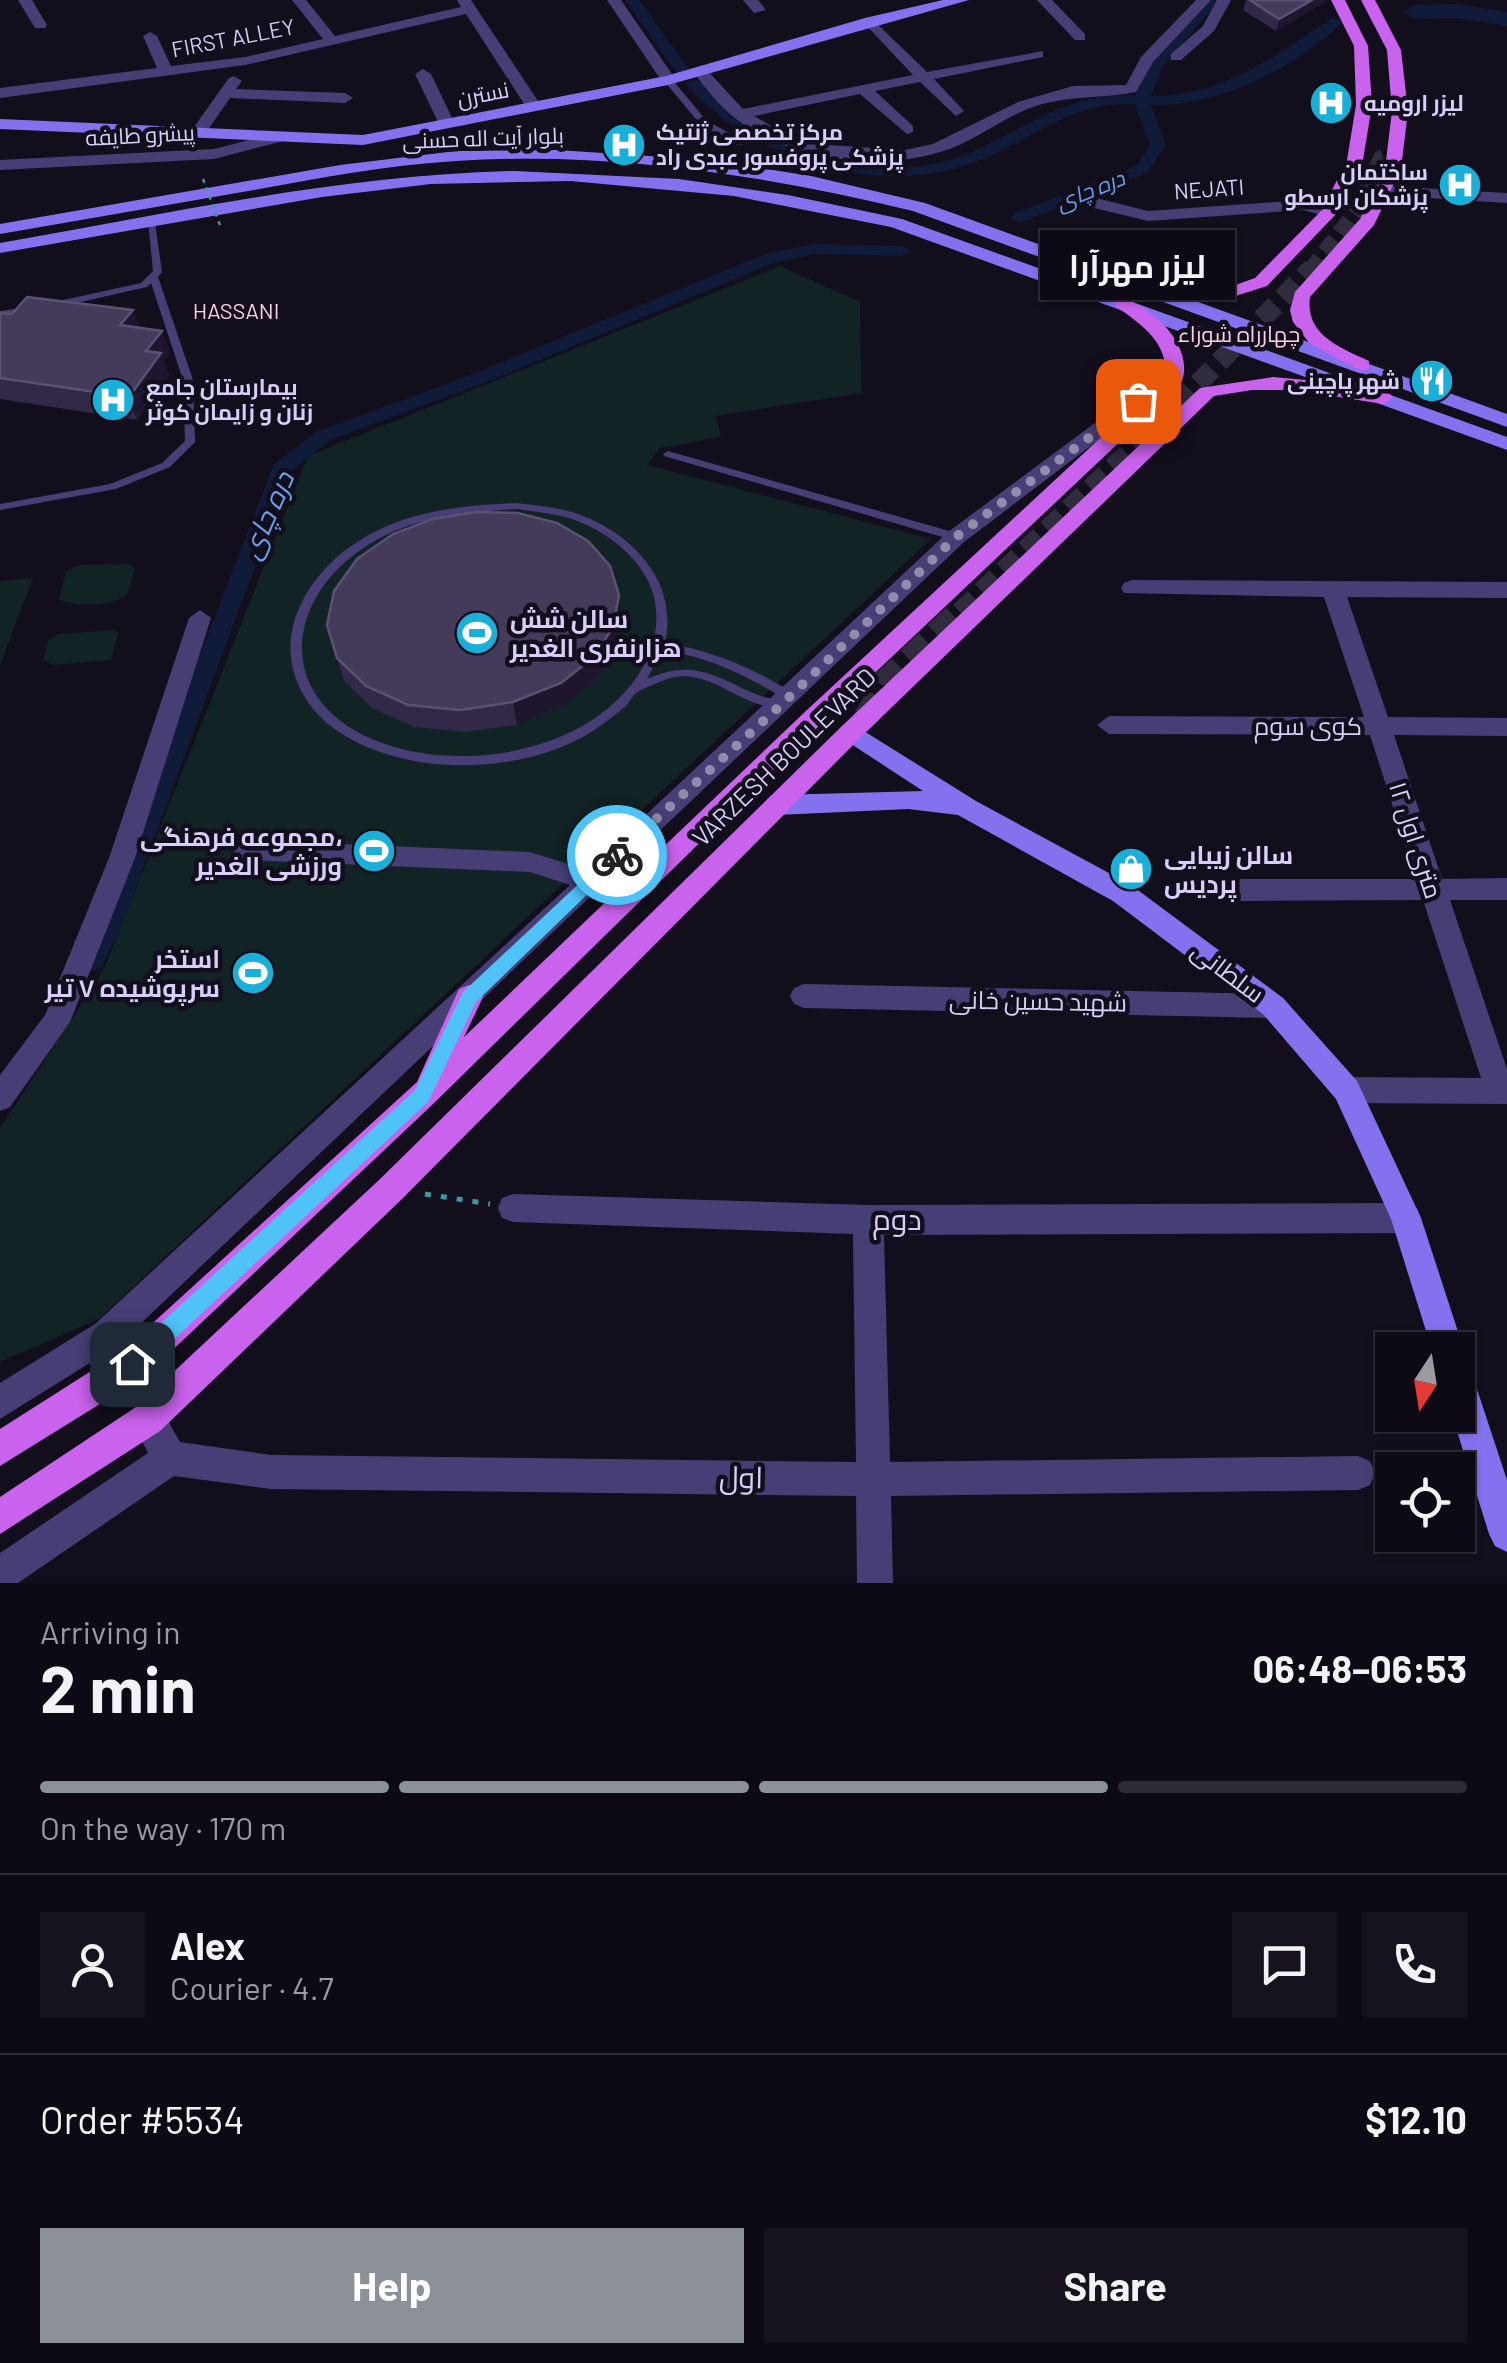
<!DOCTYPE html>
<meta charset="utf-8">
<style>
body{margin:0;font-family:Barlow,Cairo,sans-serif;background:#17131e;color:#f1f3f6;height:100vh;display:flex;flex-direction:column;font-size:38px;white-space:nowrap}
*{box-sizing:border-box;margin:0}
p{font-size:32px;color:#9b9aa0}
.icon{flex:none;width:55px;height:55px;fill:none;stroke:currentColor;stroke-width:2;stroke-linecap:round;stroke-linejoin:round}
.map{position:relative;height:1583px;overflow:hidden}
.panel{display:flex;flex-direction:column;background:#0e0a15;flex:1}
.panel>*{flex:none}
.needle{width:65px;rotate:192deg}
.buttons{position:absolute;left:1375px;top:1332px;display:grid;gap:20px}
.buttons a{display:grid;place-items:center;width:100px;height:100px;border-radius:0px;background:#0e0a15;box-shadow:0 2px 8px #0004,0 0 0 2px #2e2b34;font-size:50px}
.pin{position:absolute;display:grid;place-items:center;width:85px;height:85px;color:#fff;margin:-42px;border-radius:20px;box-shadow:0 5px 15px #0006}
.courier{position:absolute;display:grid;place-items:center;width:100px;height:100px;margin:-50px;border:8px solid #4fc3f7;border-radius:50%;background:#fff;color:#222;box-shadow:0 2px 12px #0007}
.bubble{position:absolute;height:70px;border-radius:0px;background:#0e0a15;box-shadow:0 2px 8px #0004,0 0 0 2px #2e2b34;font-size:32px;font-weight:700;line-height:70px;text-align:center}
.summary em{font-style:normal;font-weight:700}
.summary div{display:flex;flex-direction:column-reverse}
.summary{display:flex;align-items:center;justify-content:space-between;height:170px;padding:0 40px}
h1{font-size:65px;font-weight:700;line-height:75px}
.bar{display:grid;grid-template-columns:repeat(4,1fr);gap:15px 10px;align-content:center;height:120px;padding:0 40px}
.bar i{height:12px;border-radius:8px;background:#2e2b34}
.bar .current{background:#8c9099}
.bar p{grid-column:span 4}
.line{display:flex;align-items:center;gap:25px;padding:0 40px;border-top:2px solid #2e2b34}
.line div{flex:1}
.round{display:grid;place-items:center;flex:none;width:105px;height:105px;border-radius:0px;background:#17131e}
.primary-button{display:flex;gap:20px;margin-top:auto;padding:20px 40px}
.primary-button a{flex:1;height:115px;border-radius:0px;background:#8c9099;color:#fff;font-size:40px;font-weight:700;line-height:115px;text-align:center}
.primary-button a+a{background:#17131e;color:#f1f3f6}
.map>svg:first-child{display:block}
</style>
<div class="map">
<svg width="1507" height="1583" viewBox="0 0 1507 1583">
<rect width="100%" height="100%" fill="#120e1c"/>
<g fill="#112325">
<polygon points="780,266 860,302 861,393 716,416 721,437 660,448 647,465 931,539 99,1319 0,1362 0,1128 103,971 308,456"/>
<path d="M129,564L135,569L127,595C108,607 80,607 59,600L66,571L80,565Z"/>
<polygon points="33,578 0,665 0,581"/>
<polygon points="115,630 118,633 111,660 54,665 43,660 48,640 58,634"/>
</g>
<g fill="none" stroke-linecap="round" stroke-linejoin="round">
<g fill="#101a39" fill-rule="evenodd">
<polygon points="625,0 639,0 691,72 688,75 678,75"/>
<path d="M1206,0H1220L1163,66L1151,96C1223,97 1274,56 1332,18L1344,21C1295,68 1219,107 1151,105L1166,145L1147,173L1019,223L1010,218L1013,214L1135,167L1150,145L1135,104C1065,102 1033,141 972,163C877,198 750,159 685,83L698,80C765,142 872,192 964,155C1027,129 1063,93 1135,95L1151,61Z"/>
<polygon points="815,244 902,246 911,251 902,256 815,254 776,262 487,382 330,440 290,472 122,925 101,968 91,971 81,968 77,960 96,924 274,464 316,432 473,374 765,254"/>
</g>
<polygon fill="#101a39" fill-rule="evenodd" points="1458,4 1507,12 1507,26 1458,18 1415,19 1403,12 1415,5"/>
<polyline stroke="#302b3d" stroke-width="16" stroke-dasharray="16 8" stroke-linecap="butt" points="1310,271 1355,213 1381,158 1395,154"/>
<polyline stroke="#302b3d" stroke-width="20" stroke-dasharray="20 10" stroke-linecap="butt" points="960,612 1148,434 1312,268"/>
<polyline stroke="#302b3d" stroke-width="25" stroke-dasharray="25 12" stroke-linecap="butt" points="866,718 883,684 963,609"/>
<polyline stroke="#3b9ba1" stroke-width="5" stroke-dasharray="6 10" stroke-linecap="butt" points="425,1194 490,1204"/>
<g fill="#473e75" fill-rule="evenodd">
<polygon points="665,78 671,78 706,120 743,141 743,145 737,145 700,124 665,82"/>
<polygon points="148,220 155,222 162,272 158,277 193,380 195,442 170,467 116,489 0,510 0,504 110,484 162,463 185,441 183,380 151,283 147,287 54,308 49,305 54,302 141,283 153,271"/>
<polygon points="29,307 32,308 32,312 0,317 0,311"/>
<polygon points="668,451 960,534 961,537 956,541 664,456 663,454"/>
<path d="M517,503C538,506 558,507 578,514C632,533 679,582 665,643C709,650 746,665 785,688L788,704L786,707C745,713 712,667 671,678C663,680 642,689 636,693C632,696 630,701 627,705C619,712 611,718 603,724C553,762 474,772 414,761C378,754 337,738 314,710C265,650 299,580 357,542C404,511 462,505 517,503ZM517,509C534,512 552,513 569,518C600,528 630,549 646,577C660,602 659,631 648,657C606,749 470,775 382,743C270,702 282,592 378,539C420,516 469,512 517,509ZM662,650C706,657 737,671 775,693L776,699C762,698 750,692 738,686C704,669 683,663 647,679Z"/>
</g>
<g fill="#473e75" fill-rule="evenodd">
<polygon points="18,0 32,0 47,25 45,28 35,28"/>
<polygon points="292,0 306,0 335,36 461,7 457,0 471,0 542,107 528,110 466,14 245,65 0,98 0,88 157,68 143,36 150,32 157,36 171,66 245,57 323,39"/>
<polygon points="607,0 621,0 676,80 673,83 663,83"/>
<polygon points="743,0 758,0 766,10 754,13"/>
<polygon points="1037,0 1052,0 1085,34 1085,40 1075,40"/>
<path d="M1196,0H1211L1153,62L1136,92C1100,99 1066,95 1030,108C999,120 972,143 940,152C875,172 789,160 735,118C719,106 705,87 693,72L706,69L743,109L913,75L865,24V18L870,17L927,72L1043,51V57L934,79L964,111L956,116L920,82L875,91L913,126V132L907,134L860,94L754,116L801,143L905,150L933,144L1018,102L1073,86L1126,85L1141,57Z"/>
<polygon points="1217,0 1231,0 1214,31 1181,60 1171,60 1171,54 1203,26"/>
<polygon points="423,69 431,74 455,124 453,127 439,124 415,74"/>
<polygon points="234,76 242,81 236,89 345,93 353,98 345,103 230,98 203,137 191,137 191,131 229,78"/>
<polygon points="281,132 289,137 287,140 214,159 0,170 0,160 214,149"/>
<polygon points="1385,186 1507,193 1507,203 1379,195 1379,187"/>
<polygon points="1092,197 1148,211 1304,200 1338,212 1329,217 1303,210 1148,221 1086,206 1084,202"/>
<polygon points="1154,394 1164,400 1161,404 1142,407 964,542 117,1346 0,1419 0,1383 95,1324 570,885 530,872 247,860 238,857 234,850 238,843 247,840 530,852 587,870 948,532 1130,397"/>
<polygon points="1132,580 1507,582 1507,598 1347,597 1388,717 1507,718 1507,736 1394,735 1442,879 1507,878 1507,900 1450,900 1507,1069 1507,1104 1347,1103 1337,1099 1332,1090 1337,1081 1347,1077 1481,1078 1423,900 1241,901 1232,898 1228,890 1232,882 1241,879 1416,879 1370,735 1109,734 1097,725 1109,716 1364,717 1324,597 1124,593 1121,588 1124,583"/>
<polygon points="200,610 211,618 135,858 70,1022 10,1107 0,1111 0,1075 45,1015 109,858 189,618"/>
<polygon points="804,984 1273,994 1283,998 1287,1006 1283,1014 1273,1018 804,1008 794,1004 790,996 794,988"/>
<polygon points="513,1194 868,1205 1406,1203 1417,1208 1421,1218 1417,1228 1406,1233 884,1235 890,1462 1358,1456 1370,1461 1375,1473 1370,1485 1358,1490 891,1496 893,1583 857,1583 856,1496 271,1489 174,1476 18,1583 0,1583 0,1553 148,1453 131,1419 136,1407 148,1402 160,1407 180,1442 271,1455 856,1462 853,1234 513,1222 502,1218 498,1208 502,1198"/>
</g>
<g fill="#8371ee" fill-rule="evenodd">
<polygon points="943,0 969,0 668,85 363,145 0,129 0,119 363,135 666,76 865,18"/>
<path d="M557,150L711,160L811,176L925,203L1507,414V427L913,211C764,175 610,151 456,161C388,165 320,178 254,190C169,205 85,219 0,234V224L340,165L456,151Z"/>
<path d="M515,171L679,179L788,195L902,219L1507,437V450L891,227L734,196L570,181L431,184L322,197L0,253V243C171,213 341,175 515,171Z"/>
<polygon points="851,723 976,801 1131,885 1283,998 1357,1081 1421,1218 1464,1350 1460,1362 1458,1350 1432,1350 1391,1219 1336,1099 1263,1014 1113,901 958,815 908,809 777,815 768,812 764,805 768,798 777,795 923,791 842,738 839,732 842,726"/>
<polygon points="1458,1363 1470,1368 1507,1480 1507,1552 1495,1546 1489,1534 1452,1415 1458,1415"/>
</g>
<g fill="#c962ec" fill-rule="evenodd">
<polygon points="1331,0 1345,0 1368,46 1372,105 1363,160 1338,212 1267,286 1226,299 1168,302 1168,294 1224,289 1255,278 1322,210 1347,160 1356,105 1354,46"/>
<path d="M1361,0H1375L1401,50L1408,111L1401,169L1374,225L1310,297C1305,335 1339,347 1369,361V369L1362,371L1310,344L1293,322L1290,310L1295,292L1360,219L1385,169L1392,111L1387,50Z"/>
<path d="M1123,298C1155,308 1196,349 1181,384L824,721L432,1105L145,1376L0,1466V1429L121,1352L417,1082L459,989L469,985L479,989L483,997L464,1037L808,709L1165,378C1169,343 1143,326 1117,307L1114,303Z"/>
<polygon points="1273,377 1317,381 1390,394 1393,398 1383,404 1295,390 1252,390 1214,396 860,738 402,1199 160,1431 0,1534 0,1497 136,1407 380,1179 842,726 1200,388"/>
</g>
<polyline stroke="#3b9ba1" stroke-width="2.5" stroke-dasharray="4 5" stroke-linecap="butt" points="203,179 221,228"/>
</g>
<g fill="#322847">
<polygon points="1246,0 1328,0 1276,31 1243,10"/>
<polygon points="133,310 139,328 162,331 170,353 164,361 169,375 137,420 0,399 0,313 12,314"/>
<polygon points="621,618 615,649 596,679 564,705 517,725 465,732 414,727 372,708 344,681 327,625"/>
</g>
<g fill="#1e162e">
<polygon points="1312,0 1328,0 1276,31 1279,19"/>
<polygon points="133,310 141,332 120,325"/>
<polygon points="162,331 170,353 164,361 169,375 137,420 129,397 146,351"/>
<polygon points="619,595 621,618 615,649 596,679 564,705 517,725 513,702"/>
</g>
<g fill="#443a5a" stroke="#5b5173" stroke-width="2.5">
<polygon points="1250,0 1312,0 1279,19"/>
<polygon points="27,297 133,310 120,325 162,331 146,351 161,353 129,397 0,378 0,313 12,314"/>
<polygon points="476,512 518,513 557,523 588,541 610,566 619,595 613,627 594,657 561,683 513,702 460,710 408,705 366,686 337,658 327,625 334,591 357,559 393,534 433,519"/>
</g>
<polygon fill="#4fc3f7" points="617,848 626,855 623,860 476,1002 428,1102 140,1371 132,1374 125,1371 122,1364 125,1356 415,1090 463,992"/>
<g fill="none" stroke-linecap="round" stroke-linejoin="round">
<polyline stroke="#938bac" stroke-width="10" stroke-dasharray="0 18" points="617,855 782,704 956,537 1138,401"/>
</g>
<defs>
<g id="hospital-disc" transform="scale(2.25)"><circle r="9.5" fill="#1aafd9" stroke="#120e1c"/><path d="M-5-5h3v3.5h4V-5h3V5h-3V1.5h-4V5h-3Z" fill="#fff"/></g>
<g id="restaurant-disc" transform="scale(2.25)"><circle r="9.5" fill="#1aafd9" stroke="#120e1c"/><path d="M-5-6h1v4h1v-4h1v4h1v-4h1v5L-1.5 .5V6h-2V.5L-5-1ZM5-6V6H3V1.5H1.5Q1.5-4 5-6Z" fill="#fff"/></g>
<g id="stadium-disc" transform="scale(2.25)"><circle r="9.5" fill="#1aafd9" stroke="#120e1c"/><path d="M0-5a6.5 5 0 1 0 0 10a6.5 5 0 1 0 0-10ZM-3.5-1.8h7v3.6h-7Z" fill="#fff"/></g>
<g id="shop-disc" transform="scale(2.25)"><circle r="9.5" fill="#1aafd9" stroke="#120e1c"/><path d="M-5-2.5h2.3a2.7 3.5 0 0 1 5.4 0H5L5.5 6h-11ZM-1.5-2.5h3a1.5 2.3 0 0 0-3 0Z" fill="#fff"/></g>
</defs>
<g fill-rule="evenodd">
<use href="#hospital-disc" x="1331" y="103"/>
<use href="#hospital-disc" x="624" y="145"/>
<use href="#hospital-disc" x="1460" y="185"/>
<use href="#restaurant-disc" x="1432" y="381"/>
<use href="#hospital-disc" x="113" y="400"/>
<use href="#stadium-disc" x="477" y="633"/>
<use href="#stadium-disc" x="374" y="851"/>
<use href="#shop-disc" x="1131" y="869"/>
<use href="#stadium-disc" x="253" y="973"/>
</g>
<g text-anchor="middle" stroke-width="9" stroke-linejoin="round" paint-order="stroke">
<g font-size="22" fill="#d8cef9" stroke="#120e1c">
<text transform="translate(233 38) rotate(-11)" y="8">FIRST ALLEY</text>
<text transform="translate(483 94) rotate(-11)" y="8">نسترن</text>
<text transform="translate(140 135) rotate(-3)" y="8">پیشرو طایفه</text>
<text transform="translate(483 138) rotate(-2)" y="8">بلوار آیت اله حسنی</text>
<text transform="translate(1209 189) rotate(-4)" y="8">NEJATI</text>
</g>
<g font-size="22" font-weight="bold" fill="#d8cef9" stroke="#120e1c" text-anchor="start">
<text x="1364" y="111">لیزر ارومیه</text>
<text x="656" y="140">مرکز تخصصی ژنتیک<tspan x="656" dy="25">پزشکی پروفسور عبدی راد</tspan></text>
<text x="1428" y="180" text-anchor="end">ساختمان<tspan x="1428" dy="25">پزشکان ارسطو</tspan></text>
<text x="1400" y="389" text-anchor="end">شهر پاچینی</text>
<text x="146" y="395">بیمارستان جامع<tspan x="146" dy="25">زنان و زایمان کوثر</tspan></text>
</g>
<g font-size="22" font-style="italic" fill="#68a0ed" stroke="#120e1c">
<text transform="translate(1090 190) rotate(-22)" y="8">دره چای</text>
</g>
<g font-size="22" fill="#f9d0e5" stroke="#120e1c">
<text x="236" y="319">HASSANI</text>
<text x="1239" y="342">چهارراه شوراء</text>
</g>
<g font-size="25" font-weight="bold" fill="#d8cef9" stroke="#120e1c" text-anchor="start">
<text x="510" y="628">سالن شش<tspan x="510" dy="29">هزارنفری الغدیر</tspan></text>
<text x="342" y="846" text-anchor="end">مجموعه فرهنگی،<tspan x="342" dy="29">ورزشی الغدیر</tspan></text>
<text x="1164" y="864">سالن زیبایی<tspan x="1164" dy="29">پردیس</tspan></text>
<text x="220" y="968" text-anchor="end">استخر<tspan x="220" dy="29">سرپوشیده ۷ تیر</tspan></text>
</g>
<g font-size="25" fill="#d8cef9" stroke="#120e1c">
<text x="1308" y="735">کوی سوم</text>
<text transform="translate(784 757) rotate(-44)" y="9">VARZESH BOULEVARD</text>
<text transform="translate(1416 840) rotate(72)" y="9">۱۲ متری اول</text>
<text transform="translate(1228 972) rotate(37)" y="9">سلطانی</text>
<text transform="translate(1038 1001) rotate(1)" y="9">شهید حسین خانی</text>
</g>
<g font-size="28" font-style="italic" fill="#68a0ed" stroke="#120e1c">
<text transform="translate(267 515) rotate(-66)" y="10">دره چای</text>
</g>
<g font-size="30" fill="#d8cef9" stroke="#120e1c">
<text x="897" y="1230">دوم</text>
<text transform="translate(741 1478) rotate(1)" y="10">اول</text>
</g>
</g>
</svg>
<div class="buttons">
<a><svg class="needle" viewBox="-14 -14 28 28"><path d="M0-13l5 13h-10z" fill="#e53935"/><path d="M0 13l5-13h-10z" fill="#9b9aa0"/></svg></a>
<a><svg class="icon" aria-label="locate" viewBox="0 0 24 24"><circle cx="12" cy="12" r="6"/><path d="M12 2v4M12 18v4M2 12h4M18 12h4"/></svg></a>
</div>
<div class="pin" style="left:1138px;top:401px;background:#ea580c"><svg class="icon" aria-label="bag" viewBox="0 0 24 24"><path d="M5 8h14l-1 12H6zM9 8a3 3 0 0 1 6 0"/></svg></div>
<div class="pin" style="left:132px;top:1364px;background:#1f2937"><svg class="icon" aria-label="home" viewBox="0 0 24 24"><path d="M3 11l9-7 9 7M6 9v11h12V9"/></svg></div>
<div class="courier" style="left:617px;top:855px"><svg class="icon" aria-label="bike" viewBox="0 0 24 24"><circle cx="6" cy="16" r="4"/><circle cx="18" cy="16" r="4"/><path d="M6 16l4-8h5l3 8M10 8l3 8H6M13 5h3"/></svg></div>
<div class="bubble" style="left:1040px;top:230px;width:195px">لیزر مهرآرا</div>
</div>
<section class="panel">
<div class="summary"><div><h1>2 min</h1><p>Arriving in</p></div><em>06:48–06:53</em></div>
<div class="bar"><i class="current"></i><i class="current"></i><i class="current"></i><i></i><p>On the way · 170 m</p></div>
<div class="line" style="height:180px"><a class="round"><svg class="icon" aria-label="person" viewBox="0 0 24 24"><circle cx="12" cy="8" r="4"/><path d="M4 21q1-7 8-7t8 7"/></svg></a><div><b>Alex</b><p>Courier · 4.7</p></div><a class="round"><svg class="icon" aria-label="chat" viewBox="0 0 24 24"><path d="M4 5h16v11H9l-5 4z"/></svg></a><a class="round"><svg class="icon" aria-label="phone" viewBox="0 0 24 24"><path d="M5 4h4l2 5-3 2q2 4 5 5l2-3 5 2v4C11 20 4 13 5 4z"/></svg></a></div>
<div class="line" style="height:130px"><div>Order #5534</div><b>$12.10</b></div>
<div class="primary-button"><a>Help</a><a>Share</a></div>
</section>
